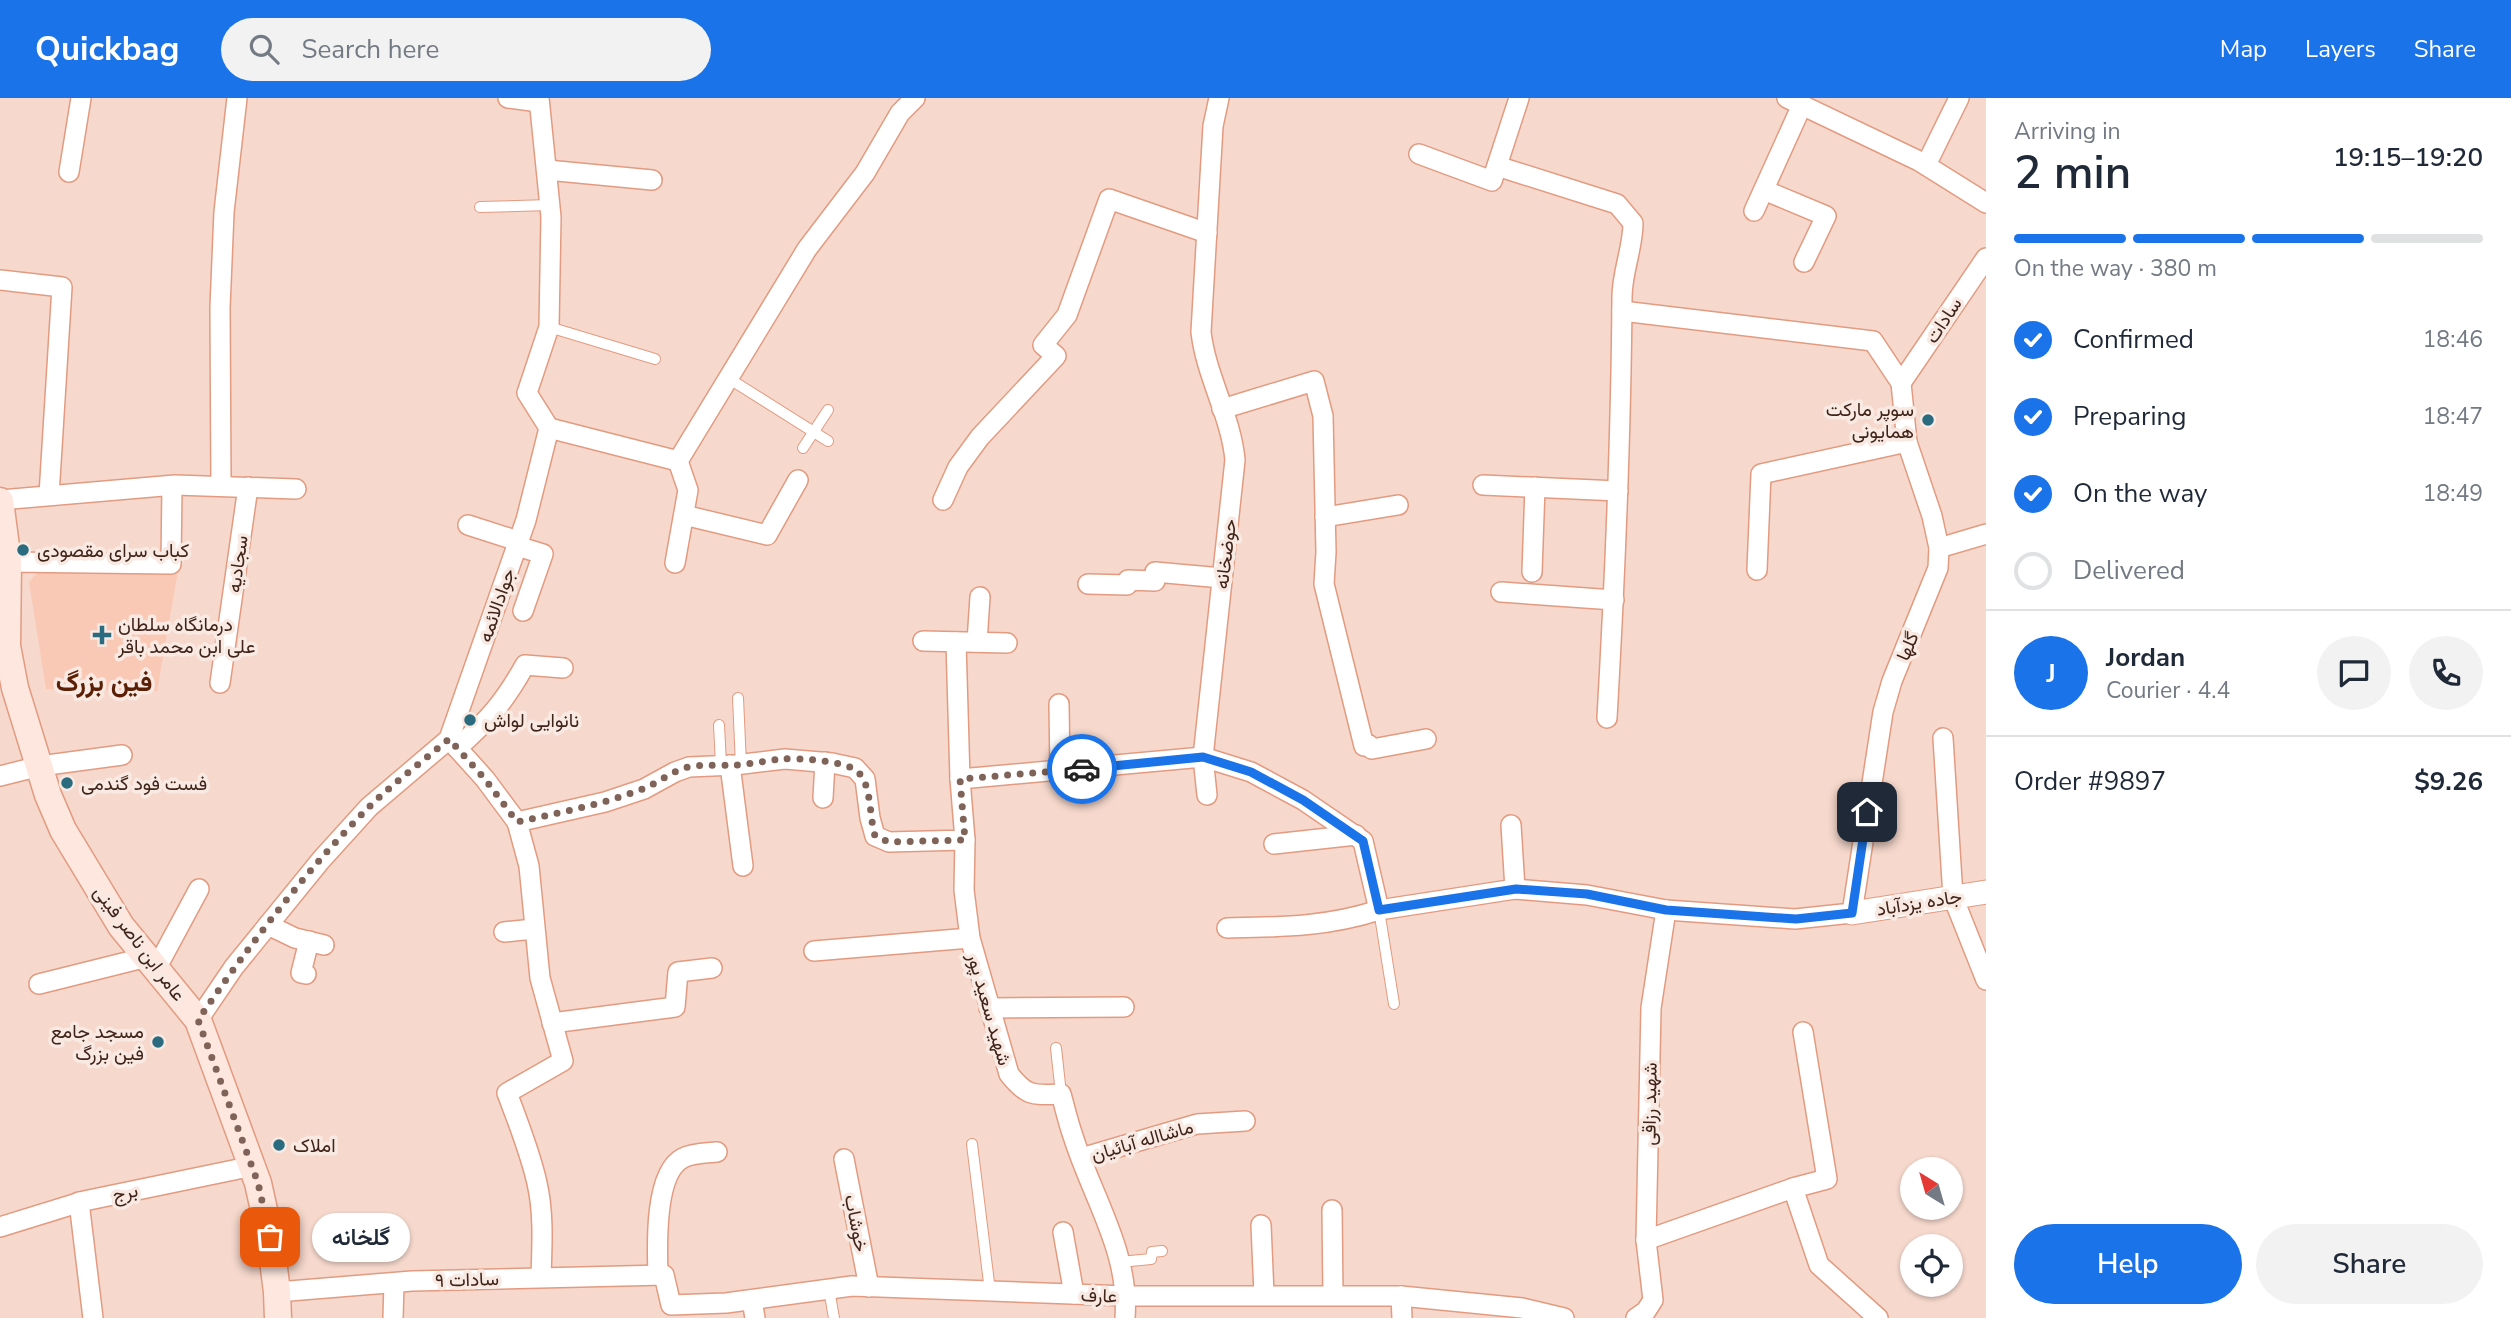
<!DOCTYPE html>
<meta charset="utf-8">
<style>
body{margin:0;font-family:"Nunito Sans",Vazirmatn,sans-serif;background:#f2f2f3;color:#1f2937;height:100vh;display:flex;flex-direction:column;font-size:26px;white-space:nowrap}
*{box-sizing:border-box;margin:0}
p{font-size:23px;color:#747a83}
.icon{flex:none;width:38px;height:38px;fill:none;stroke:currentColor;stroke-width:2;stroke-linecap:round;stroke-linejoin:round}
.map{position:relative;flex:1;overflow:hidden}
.panel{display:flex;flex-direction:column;background:#fff;width:525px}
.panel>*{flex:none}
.needle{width:46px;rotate:323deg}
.controls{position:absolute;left:1900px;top:1059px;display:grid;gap:14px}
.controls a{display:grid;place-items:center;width:63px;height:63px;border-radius:50%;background:#fff;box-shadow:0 2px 5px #0004;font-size:35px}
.pin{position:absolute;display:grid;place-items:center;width:60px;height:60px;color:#fff;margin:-30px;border-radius:14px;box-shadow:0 4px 10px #0006}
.courier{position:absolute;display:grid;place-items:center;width:70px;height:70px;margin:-35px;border:5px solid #1a73e8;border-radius:50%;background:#fff;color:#222;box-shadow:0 2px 9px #0007}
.bubble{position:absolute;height:49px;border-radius:24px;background:#fff;box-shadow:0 2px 5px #0004;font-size:23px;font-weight:600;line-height:49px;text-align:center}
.overview em{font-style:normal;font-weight:600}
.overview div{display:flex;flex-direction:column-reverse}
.overview{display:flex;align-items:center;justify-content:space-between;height:119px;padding:0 28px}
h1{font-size:46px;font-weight:600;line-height:52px}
.bar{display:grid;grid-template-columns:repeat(4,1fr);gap:10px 7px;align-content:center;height:84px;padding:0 28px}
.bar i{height:9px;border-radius:5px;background:#e0e1e3}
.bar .on{background:#1a73e8}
.bar p{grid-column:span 4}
.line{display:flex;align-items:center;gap:18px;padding:0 28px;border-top:2px solid #e0e1e3}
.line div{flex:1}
.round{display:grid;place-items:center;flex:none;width:74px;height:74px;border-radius:37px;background:#f2f2f3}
ol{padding:0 28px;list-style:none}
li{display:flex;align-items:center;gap:21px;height:77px}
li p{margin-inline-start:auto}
li .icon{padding:7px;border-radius:50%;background:#1a73e8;color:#fff;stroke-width:4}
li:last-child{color:#747a83}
li i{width:38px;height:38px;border:4px solid #e0e1e3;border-radius:50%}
.cta{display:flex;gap:14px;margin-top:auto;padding:14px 28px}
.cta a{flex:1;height:80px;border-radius:42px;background:#1a73e8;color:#fff;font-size:28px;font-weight:600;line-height:80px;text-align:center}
.cta a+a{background:#f2f2f3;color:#1f2937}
header{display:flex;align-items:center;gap:42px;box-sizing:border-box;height:98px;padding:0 35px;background:#1a73e8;color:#fff}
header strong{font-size:33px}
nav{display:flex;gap:38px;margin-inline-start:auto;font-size:24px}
.search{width:490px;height:63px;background:#f2f2f3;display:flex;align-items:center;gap:18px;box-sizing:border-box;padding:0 24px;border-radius:38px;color:#747a83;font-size:26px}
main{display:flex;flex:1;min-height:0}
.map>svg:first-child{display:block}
</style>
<header>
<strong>Quickbag</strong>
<div class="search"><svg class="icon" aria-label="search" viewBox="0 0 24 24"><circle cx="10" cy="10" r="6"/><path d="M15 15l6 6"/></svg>Search here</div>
<nav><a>Map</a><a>Layers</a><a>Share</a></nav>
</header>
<main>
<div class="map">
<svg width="1986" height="1220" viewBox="0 0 1986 1220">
<rect width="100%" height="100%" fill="#f6d8cc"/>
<polygon fill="#fac9b6" points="179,467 157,593 46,591 29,484 37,475"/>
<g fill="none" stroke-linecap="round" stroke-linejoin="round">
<g stroke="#e29b80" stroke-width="12">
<g id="service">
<polyline points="480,109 550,107"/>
<polyline points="549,229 655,261"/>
<polyline points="728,280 828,343"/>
<polyline points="803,350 828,312"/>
<polyline points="738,600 741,667"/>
<polyline points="719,627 721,667"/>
<polyline points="1379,812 1394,906"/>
<polyline points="1056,950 1061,996"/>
<polyline points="972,1046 990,1193"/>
<polyline points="1120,1164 1151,1161 1152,1154 1162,1153"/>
<polyline points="829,1191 834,1220"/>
</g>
</g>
<g stroke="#e29b80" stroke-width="22">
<g id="minor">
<polyline points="508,0 539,4"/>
<polyline points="1787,0 1919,63 1986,105"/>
<polyline points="1419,56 1492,83 1519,0"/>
<polyline points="1926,67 1959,0"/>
<path d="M1497,68L1617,106L1633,125C1633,150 1622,174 1622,199C1621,340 1615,480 1607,620"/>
<polyline points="547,72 652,82"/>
<polyline points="69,74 81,0"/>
<polyline points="1764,92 1826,118 1804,164"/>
<polyline points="1754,113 1802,7"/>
<polyline points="0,182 62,189 49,397"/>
<polyline points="1901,285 1986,160"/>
<polyline points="1222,311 1314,283 1323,318 1326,454 1324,486 1364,648 1369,647 1372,651 1426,641"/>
<polyline points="549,330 678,363 807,151 865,75 900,15 915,0"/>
<polyline points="221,387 220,210 224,114 237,0"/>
<polyline points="1483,387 1618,393"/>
<polyline points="0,402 175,387 296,391"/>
<polyline points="943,402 958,369 980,339 1056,258 1043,247 1067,217 1109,101 1207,135"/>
<polyline points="684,417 767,437 798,382"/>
<polyline points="1325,419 1398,407"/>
<polyline points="468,427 518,443"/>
<polyline points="517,448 543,456 523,513"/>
<polyline points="1939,450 1986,436"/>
<polyline points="8,464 171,466 172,388"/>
<polyline points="675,465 688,392 678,363"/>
<polyline points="1757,472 1761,376 1907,344"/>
<polyline points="1532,474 1535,389"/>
<polyline points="1088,486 1127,487 1128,482 1155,483 1155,474 1222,480"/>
<polyline points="1501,494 1614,502"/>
<polyline points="923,543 1007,545"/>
<polyline points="956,544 960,681"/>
<polyline points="977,544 980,499"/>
<polyline points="220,585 248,389"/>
<polyline points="1059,606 1060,673"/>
<polyline points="1943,640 1953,799 1986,882"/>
<polyline points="449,641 485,681 517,724 605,704 644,691 675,674 689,669 735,667 785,661 832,665 855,670 865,681 870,720 875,738 889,744 965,742 960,681 1203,659 1251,674 1303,702 1363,743 1379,812 1515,791 1587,797 1666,812 1795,821 1852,815 1883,614 1892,583 1938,470 1939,450 1932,418 1907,344 1901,285 1873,243 1622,213"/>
<path d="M457,650C488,623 505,603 525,567L563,570"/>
<polyline points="730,667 743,768"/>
<polyline points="0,678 40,668 122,657"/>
<path d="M1207,697L1203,659L1235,362C1231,318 1206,278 1201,234L1213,28L1219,0"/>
<polyline points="823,700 825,664"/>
<path d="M517,724L529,768L540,880L563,963L507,995C518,1024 530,1054 537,1085C544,1115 542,1148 541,1179"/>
<polyline points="1511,727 1515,791"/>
<path d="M965,742L964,792L970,840L1009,976C1027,999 1033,997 1061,996C1065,1010 1068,1024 1073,1038C1092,1099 1130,1154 1125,1220"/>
<polyline points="1274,746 1356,737"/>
<polyline points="268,827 295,840 324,847"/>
<path d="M1227,830C1281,829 1327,829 1379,812"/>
<polyline points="504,834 534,831"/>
<polyline points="814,853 970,840"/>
<polyline points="157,869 199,791"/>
<polyline points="306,876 301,875 309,843"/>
<polyline points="39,886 147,859"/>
<polyline points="989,910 1124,909"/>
<polyline points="198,922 234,869 321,762 369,709 449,641 526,422 549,330 527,295 549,229 551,119 539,0"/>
<polyline points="552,925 675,909 678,874 712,870"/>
<polyline points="1081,1060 1197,1026 1245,1023"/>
<polyline points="844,1061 869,1189"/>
<polyline points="1793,1090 1819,1167 1878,1220"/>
<polyline points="79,1104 93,1220"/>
<polyline points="1332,1112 1333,1197"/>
<polyline points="1261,1127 1264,1196"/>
<polyline points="0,1129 84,1103 253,1068"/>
<polyline points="1063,1134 1074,1196"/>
<polyline points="1646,1142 1793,1090 1827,1081 1803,934"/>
<path d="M658,1177C657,1149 654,1075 683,1060C692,1055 707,1055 717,1054"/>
<polyline points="277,1194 412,1183 664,1177 671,1207 726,1205 852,1188 1127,1198 1401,1198 1522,1210 1564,1220"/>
<polyline points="1401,1198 1402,1220"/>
<polyline points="752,1202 755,1220"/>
<polyline points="393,1220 394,1185"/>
<polyline points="1636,1220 1646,1213 1653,1202 1646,1142 1651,910 1666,812"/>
</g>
</g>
<g stroke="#e29b80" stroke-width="25">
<polyline id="tertiary" points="1852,815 1986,794"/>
</g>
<g stroke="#e29b80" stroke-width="29">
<polyline id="secondary" points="0,403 8,464 7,548 15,590 48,697 63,732 121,828 198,922 258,1085 270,1139 277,1194 278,1220"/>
</g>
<use href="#service" stroke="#fff" stroke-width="10"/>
<use href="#minor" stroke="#fff" stroke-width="19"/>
<use href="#tertiary" stroke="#fff" stroke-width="23"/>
<use href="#secondary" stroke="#fde7df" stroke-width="26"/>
</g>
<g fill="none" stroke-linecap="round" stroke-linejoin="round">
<path stroke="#806358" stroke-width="7" stroke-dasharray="0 12.6" d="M270,1139L258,1085L198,922C247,850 307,771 368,710C393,685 422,664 449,641L485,681L517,724C558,715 600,707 640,692C657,686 671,673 688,669C704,666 721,668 736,667C752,666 768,662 784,661C800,660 845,663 857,673C872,686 869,718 875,738L889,744L965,742L960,681L1082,671"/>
<polyline stroke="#1a73e8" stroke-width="9" points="1082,671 1203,659 1251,674 1303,702 1363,743 1379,812 1516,791 1587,796 1666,812 1796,821 1852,815 1867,714"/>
</g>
<g fill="#2b6b7f" stroke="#f8e9e3" stroke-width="2.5">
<circle cx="1928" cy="322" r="7"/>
<circle cx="23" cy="452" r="7"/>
<path d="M98.5 526.5h7v7h7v7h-7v7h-7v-7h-7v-7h7z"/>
<circle cx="470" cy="622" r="7"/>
<circle cx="67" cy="685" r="7"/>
<circle cx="158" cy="944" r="7"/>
<circle cx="279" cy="1047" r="7"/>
</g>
<g text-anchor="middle" stroke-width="7" stroke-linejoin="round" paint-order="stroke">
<g font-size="19" fill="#402419" stroke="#f8e9e3">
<text transform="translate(1943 222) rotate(-57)" y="7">سادات</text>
<text transform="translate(1225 456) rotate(-83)" y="7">حوضخانه</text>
<text transform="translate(237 466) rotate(-82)" y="7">سجادیه</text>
<text transform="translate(496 507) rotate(-71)" y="7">جوادالائمه</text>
<text transform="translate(1907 548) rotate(-67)" y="7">گلها</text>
<text transform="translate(1919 804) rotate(-9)" y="7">جاده یزدآباد</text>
<text transform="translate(140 845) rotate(53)" y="7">عامر ابن ناصر فینی</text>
<text transform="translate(990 911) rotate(74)" y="7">شهید سعید پور</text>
<text transform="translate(1649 1006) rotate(-89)" y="7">شهید رزاقی</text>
<text transform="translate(1142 1042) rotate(-16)" y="7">ماشااله آبائیان</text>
<text transform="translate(125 1094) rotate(-12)" y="7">برج</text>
<text transform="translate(857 1125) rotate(79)" y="7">خوشاب</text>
<text transform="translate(467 1181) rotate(-2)" y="7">سادات ۹</text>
<text transform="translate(1099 1197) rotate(2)" y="7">عارف</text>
</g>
<g font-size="19" fill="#402419" stroke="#f8e9e3" text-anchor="start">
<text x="1914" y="318" text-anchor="end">سوپر مارکت<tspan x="1914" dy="22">همایونی</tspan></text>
<text x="37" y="459">کباب سرای مقصودی</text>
<text x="118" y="533">درمانگاه سلطان<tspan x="118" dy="22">علی ابن محمد باقر</tspan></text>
<text x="484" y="629">نانوایی لواش</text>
<text x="81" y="692">فست فود گندمی</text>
<text x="144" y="940" text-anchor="end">مسجد جامع<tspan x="144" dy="22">فین بزرگ</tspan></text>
<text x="293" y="1054">املاک</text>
</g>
<g font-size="26" font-weight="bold" fill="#5a1f05" stroke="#f8e9e3">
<text x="104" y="593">فین بزرگ</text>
</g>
</g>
</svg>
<div class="controls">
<a><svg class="needle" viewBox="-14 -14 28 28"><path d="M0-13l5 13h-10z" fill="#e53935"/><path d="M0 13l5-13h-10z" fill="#747a83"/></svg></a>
<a><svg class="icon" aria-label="locate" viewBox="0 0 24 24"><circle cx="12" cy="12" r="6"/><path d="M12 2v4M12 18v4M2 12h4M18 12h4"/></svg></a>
</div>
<div class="pin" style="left:270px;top:1139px;background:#ea580c"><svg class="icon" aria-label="bag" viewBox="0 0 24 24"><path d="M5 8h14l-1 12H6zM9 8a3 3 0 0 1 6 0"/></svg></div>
<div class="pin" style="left:1867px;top:714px;background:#1f2937"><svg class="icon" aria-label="home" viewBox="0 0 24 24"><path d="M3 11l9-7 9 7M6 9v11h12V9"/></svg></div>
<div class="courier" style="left:1082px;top:671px"><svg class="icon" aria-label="car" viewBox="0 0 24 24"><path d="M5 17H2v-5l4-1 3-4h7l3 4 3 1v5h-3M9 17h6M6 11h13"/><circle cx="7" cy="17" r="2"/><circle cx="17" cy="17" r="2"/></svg></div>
<div class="bubble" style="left:312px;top:1115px;width:98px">گلخانه</div>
</div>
<section class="panel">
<div class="overview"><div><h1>2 min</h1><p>Arriving in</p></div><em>19:15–19:20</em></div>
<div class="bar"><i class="on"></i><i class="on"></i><i class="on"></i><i></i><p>On the way · 380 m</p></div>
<ol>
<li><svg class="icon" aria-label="check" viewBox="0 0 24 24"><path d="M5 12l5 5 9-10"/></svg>Confirmed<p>18:46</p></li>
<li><svg class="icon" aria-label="check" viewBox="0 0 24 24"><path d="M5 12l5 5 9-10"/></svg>Preparing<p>18:47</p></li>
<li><svg class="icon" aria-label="check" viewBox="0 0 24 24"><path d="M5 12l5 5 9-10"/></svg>On the way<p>18:49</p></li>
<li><i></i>Delivered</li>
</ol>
<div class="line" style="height:126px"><b class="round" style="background:#1a73e8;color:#fff">J</b><div><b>Jordan</b><p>Courier · 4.4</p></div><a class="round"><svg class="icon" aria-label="chat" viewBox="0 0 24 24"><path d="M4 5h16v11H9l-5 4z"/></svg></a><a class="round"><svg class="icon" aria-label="phone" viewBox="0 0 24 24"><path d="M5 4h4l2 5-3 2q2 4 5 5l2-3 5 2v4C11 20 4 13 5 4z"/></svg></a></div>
<div class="line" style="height:91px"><div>Order #9897</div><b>$9.26</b></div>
<div class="cta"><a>Help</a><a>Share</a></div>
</section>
</main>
